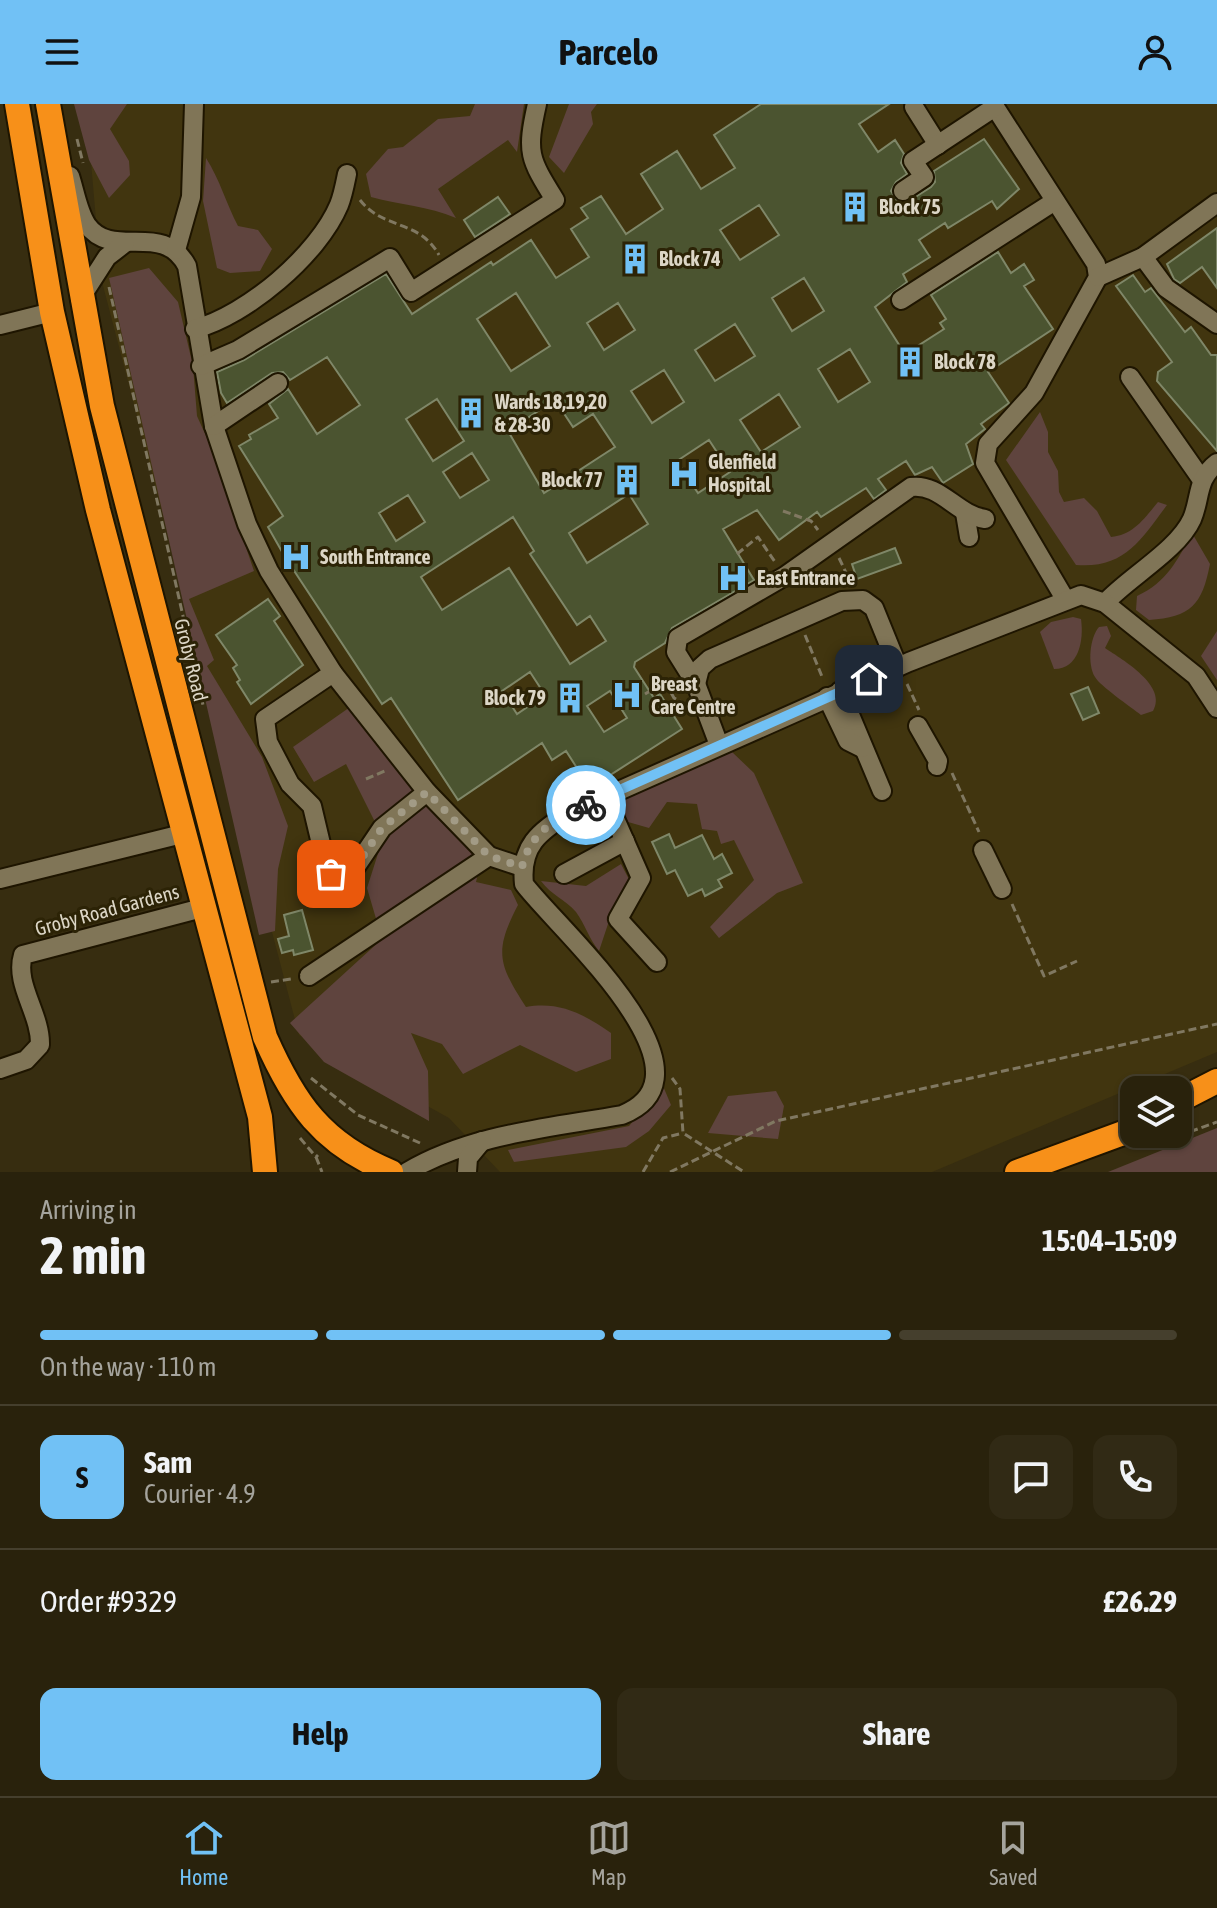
<!DOCTYPE html>
<meta charset="utf-8">
<style>
body{margin:0;font-family:"Asap Condensed",sans-serif;background:#312a15;color:#f1f3f6;height:100vh;display:flex;flex-direction:column;font-size:30px;white-space:nowrap}
*{box-sizing:border-box;margin:0}
p{font-size:26px;color:#a5a49d}
.icon{flex:none;width:44px;height:44px;fill:none;stroke:currentColor;stroke-width:2;stroke-linecap:round;stroke-linejoin:round}
.map{position:relative;height:1068px;overflow:hidden}
.drawer{display:flex;flex-direction:column;background:#29220c;flex:1}
.drawer>*{flex:none}
.tools{position:absolute;left:1120px;top:972px;display:grid;gap:16px}
.tools a{display:grid;place-items:center;width:72px;height:72px;border-radius:16px;background:#29220c;box-shadow:0 2px 6px #0004,0 0 0 2px #453f2d;font-size:40px}
.pin{position:absolute;display:grid;place-items:center;width:68px;height:68px;color:#fff;margin:-34px;border-radius:16px;box-shadow:0 4px 12px #0006}
.courier{position:absolute;display:grid;place-items:center;width:80px;height:80px;margin:-40px;border:6px solid #71c1f5;border-radius:50%;background:#fff;color:#222;box-shadow:0 2px 10px #0007}
.headline em{font-style:normal;font-weight:700}
.headline div{display:flex;flex-direction:column-reverse}
.headline{display:flex;align-items:center;justify-content:space-between;height:136px;padding:0 40px}
h1{font-size:52px;font-weight:700;line-height:60px}
.bar{display:grid;grid-template-columns:repeat(4,1fr);gap:12px 8px;align-content:center;height:96px;padding:0 40px}
.bar i{height:10px;border-radius:6px;background:#453f2d}
.bar .current{background:#71c1f5}
.bar p{grid-column:span 4}
.line{display:flex;align-items:center;gap:20px;padding:0 40px;border-top:2px solid #453f2d}
.line div{flex:1}
.round{display:grid;place-items:center;flex:none;width:84px;height:84px;border-radius:16px;background:#312a15}
.button{display:flex;gap:16px;margin-top:auto;padding:16px 40px}
.button a{flex:1;height:92px;border-radius:16px;background:#71c1f5;color:#111;font-size:32px;font-weight:700;line-height:92px;text-align:center}
.button a+a{background:#312a15;color:#f1f3f6}
header{display:flex;justify-content:space-between;align-items:center;height:104px;padding:0 40px;background:#71c1f5;color:#111;font-size:36px;font-weight:700}
.tab-bar{display:flex;justify-content:space-around;align-items:center;height:112px;border-top:2px solid #453f2d;background:#29220c;font-size:22px;color:#a5a49d}
.tab-bar a{display:grid;justify-items:center;gap:4px}
.tab-bar .current{color:#71c1f5}
.map>svg:first-child{display:block}
</style>
<header><svg class="icon" aria-label="menu" viewBox="0 0 24 24"><path d="M4 6h16M4 12h16M4 18h16"/></svg>Parcelo<svg class="icon" aria-label="person" viewBox="0 0 24 24"><circle cx="12" cy="8" r="4"/><path d="M4 21q1-7 8-7t8 7"/></svg></header>
<div class="map">
<svg width="1217" height="1068" viewBox="0 0 1217 1068">
<rect width="100%" height="100%" fill="#372d10"/>
<polygon fill="#41350f" points="86,0 1217,0 1217,948 932,1068 500,1068 449,1014 299,931 101,174"/>
<g fill="#5f443e">
<polygon points="74,0 127,0 110,25 129,57 130,71 109,94 89,56"/>
<path d="M475,0H524L517,48L508,36L438,85L456,114C428,102 400,101 371,93L366,70L388,45L403,43L438,15L470,12Z"/>
<polygon points="569,0 597,0 591,8 593,20 564,69 549,53"/>
<path d="M206,54C220,76 226,99 238,122L258,126L272,145L260,167L230,169L217,164L203,97Z"/>
<polygon points="149,164 178,198 193,262 197,312 215,352 254,467 189,495 214,556 207,562 262,653 288,722 278,765 275,827 259,831 109,174"/>
<path d="M1040,308L1048,328V348L1058,367L1059,388L1064,398L1084,394L1097,407L1111,433C1133,431 1144,415 1158,398L1167,401C1141,436 1124,465 1076,461L1006,356Z"/>
<path d="M1192,429L1210,460C1202,501 1191,513 1149,516L1136,506L1137,492C1167,478 1177,457 1192,429Z"/>
<path d="M1073,513L1081,515C1084,536 1079,565 1054,565L1040,528L1051,518Z"/>
<path d="M1107,522L1111,532L1105,544C1123,556 1168,582 1153,607L1141,611C1131,603 1100,582 1095,573C1087,560 1090,533 1099,523Z"/>
<polygon points="1217,527 1217,576 1201,552"/>
<path d="M353,601L482,753L476,778L511,786L518,801C494,847 498,860 526,903C559,897 584,910 611,929V955L576,968L520,941L463,970L442,940L411,929L428,967L429,1017L324,958L290,919L382,835L367,784L383,734L346,660L314,678L293,643Z"/>
<polygon points="731,647 754,669 803,779 777,789 719,834 710,823 754,776 734,736 721,740 717,727 702,725 697,700 667,698 649,724 621,716 617,695"/>
<path d="M621,760L632,781L614,802L599,847C589,835 585,820 576,808C565,795 551,791 541,777L586,782Z"/>
<polygon points="663,982 671,1001 649,1027 626,1043 514,1058 508,1046 629,1022"/>
<polygon points="776,987 784,1002 778,1035 708,1029 728,992"/>
<polygon points="1217,1024 1217,1068 1108,1068"/>
</g>
<g fill="#4b5430" stroke="#7f8768" stroke-width="2" fill-rule="evenodd">
<path d="M761,0H889L859,20L878,48L895,36L904,50L901,59L907,70L896,78L891,87L898,98L909,97L931,83L935,78L934,67L984,35L1019,85L997,105L992,97L948,124L945,119L919,136L930,153L903,170L907,178L875,203L905,250L944,225L940,219L946,215L931,191L998,148L1011,169L1024,160L1034,176L1024,182L1053,225L988,268L1009,299L981,320L985,325L966,340L973,360L943,379L932,363L915,371L906,357L878,375L886,386L874,395L866,384L821,413L817,408L779,436L757,406L723,425L754,476L672,524L665,539L635,558L634,563L654,594L660,590L682,625L590,684L566,647L552,656L542,639L458,696L391,594L382,600L285,453L268,423L283,412L239,342L251,335L249,331L278,314L269,300L288,285L317,330L360,301L327,253L290,276L283,268L272,269L227,299L221,289L217,268L244,256L386,170L412,210L491,158L493,161L531,136L556,174L589,153L571,125L588,114L581,104L601,92L626,130L663,105L641,70L677,47L701,85L735,64L714,31ZM759,101L779,131L740,156L720,126ZM804,174L824,207L792,227L772,194ZM516,189L550,242L511,267L477,215ZM618,199L635,226L604,246L587,219ZM735,220L755,252L715,277L695,246ZM850,245L870,278L838,298L818,265ZM664,266L684,298L652,319L631,287ZM779,290L800,323L761,348L740,316ZM437,295L464,337L433,357L406,315ZM555,296L573,323L593,310L615,343L544,389L508,327ZM709,336L730,368L698,389L677,357ZM472,349L489,376L460,394L443,368ZM629,390L648,420L587,459L569,429ZM408,391L425,418L396,437L379,409ZM513,413L534,447L530,450L577,521L590,512L606,537L570,560L509,464L442,506L421,473ZM530,568L545,591L517,610L502,587ZM610,587L627,614L604,628L587,602Z"/>
<polygon points="498,93 510,110 475,133 464,116"/>
<polygon points="1217,124 1217,184 1202,163 1180,179 1174,175 1167,160"/>
<polygon points="1133,171 1145,188 1151,184 1185,228 1191,223 1211,251 1217,251 1217,347 1157,277 1158,268 1172,258 1116,182"/>
<polygon points="895,444 901,459 857,475 852,460"/>
<polygon points="268,495 280,512 274,517 303,561 251,600 237,578 240,576 233,564 237,561 216,531"/>
<polygon points="1088,583 1099,609 1083,616 1071,590"/>
<polygon points="669,730 675,744 702,731 714,755 722,750 732,769 718,776 722,783 705,792 702,785 688,792 675,766 667,770 652,738"/>
<polygon points="302,806 313,846 294,851 293,846 282,849 278,835 289,832 284,811"/>
</g>
<g fill="none" stroke-linecap="round" stroke-linejoin="round">
<g stroke="#1e1500" stroke-width="22">
<g id="minor">
<polyline points="993,0 1096,160 1098,173 1034,289 988,340 985,359 1065,495"/>
<polyline points="914,3 938,41"/>
<path d="M70,72C75,87 78,108 87,121C113,157 163,116 187,162L214,322L247,420L269,467L333,569L427,688L489,752L522,763"/>
<polyline points="903,87 924,73 913,57 995,3"/>
<polyline points="176,146 191,93 194,0"/>
<polyline points="1143,153 1166,184 1217,220"/>
<polyline points="1098,173 1143,153 1217,99"/>
<polyline points="80,195 107,153 125,139"/>
<polyline points="901,196 1055,97"/>
<polyline points="0,221 52,208"/>
<path d="M195,225C247,211 318,151 339,101C343,91 345,80 347,70"/>
<path d="M201,262L238,246L390,154L411,188L555,96C529,54 526,49 537,0"/>
<polyline points="1130,273 1202,376"/>
<polyline points="214,322 278,279"/>
<polyline points="965,409 969,433"/>
<path d="M1105,499C1129,473 1178,446 1192,415C1201,394 1196,375 1217,359"/>
<polyline points="333,569 265,615 268,638 290,680 312,702 327,765 338,773 353,767 382,724 427,688"/>
<polyline points="696,580 700,564 710,555 842,497 863,496 874,504 898,563"/>
<polyline points="840,587 882,687"/>
<polyline points="827,593 848,637 862,644"/>
<polyline points="918,622 938,657 937,662"/>
<path d="M719,641L696,580L676,548L678,534L785,472L911,383C940,379 957,411 985,415"/>
<polyline points="605,692 641,774 618,815 657,858"/>
<polyline points="983,746 1002,785"/>
<polyline points="564,770 625,737"/>
<polyline points="0,775 182,730"/>
<polyline points="309,872 489,752"/>
<path d="M0,965L26,956L40,941C41,910 14,880 23,851L202,804"/>
<path d="M407,1068C471,1030 550,1024 622,1011C726,970 554,821 524,780C520,742 539,728 569,709L909,558L1081,491L1105,499L1196,572L1217,604"/>
<polyline points="467,1068 468,1054 482,1037"/>
</g>
</g>
<g stroke="#1e1500" stroke-width="28">
<g id="highway">
<polyline points="17,0 52,208 98,406 260,1013 265,1068"/>
<path d="M48,0L102,302L265,933C294,999 322,1040 391,1068"/>
<polyline points="1178,997 1217,977"/>
<polyline points="1017,1068 1134,1025"/>
</g>
</g>
<g stroke="#807861" stroke-width="3" stroke-dasharray="8 4" stroke-linecap="butt">
<polyline points="77,35 83,59"/>
<path d="M360,96C383,126 419,115 439,151"/>
<polyline points="109,183 203,601"/>
<polyline points="783,407 811,417 818,426"/>
<polyline points="737,450 758,433 775,458"/>
<polyline points="839,454 851,479"/>
<polyline points="805,531 823,575"/>
<polyline points="907,580 919,606"/>
<polyline points="645,590 665,578 674,594 683,599"/>
<polyline points="952,669 979,728"/>
<polyline points="366,675 387,666"/>
<polyline points="1012,800 1044,872 1077,857"/>
<polyline points="271,878 291,875"/>
<polyline points="311,974 358,1011 420,1039"/>
<polyline points="672,974 680,985 683,1029 744,1068"/>
<polyline points="300,1034 316,1053 318,1051"/>
<polyline points="1145,1044 1217,1018"/>
<polyline points="316,1053 322,1068"/>
<polyline points="643,1068 663,1034 683,1029"/>
<polyline points="670,1068 776,1017 1217,920"/>
</g>
<use href="#minor" stroke="#807557" stroke-width="18"/>
<use href="#highway" stroke="#f79019" stroke-width="24"/>
</g>
<g fill="none" stroke-linecap="round" stroke-linejoin="round">
<path stroke="#a29b86" stroke-width="8" stroke-dasharray="0 14.4" d="M331,770L338,773L353,767L382,724L427,688L489,752L522,763C530,729 555,715 586,701"/>
<polyline stroke="#71c1f5" stroke-width="10" points="586,701 869,575"/>
</g>
<defs>
<g id="building-bare" transform="scale(2.4)"><path d="M-4-6H4V6H1V3H-1V6H-4ZM-2.5-4.3h1.7v1.8h-1.7ZM.8-4.3h1.7v1.8H.8ZM-2.5-1h1.7V.8h-1.7ZM.8-1h1.7V.8H.8Z" fill="#71c1f5" stroke="#2c2306" stroke-width="2.5" paint-order="stroke"/></g>
<g id="hospital-bare" transform="scale(2.4)"><path d="M-5-5h3v3.5h4V-5h3V5h-3V1.5h-4V5h-3Z" fill="#71c1f5" stroke="#2c2306" stroke-width="2.5" paint-order="stroke"/></g>
</defs>
<g fill-rule="evenodd">
<use href="#building-bare" x="855" y="103"/>
<use href="#building-bare" x="635" y="155"/>
<use href="#building-bare" x="910" y="258"/>
<use href="#building-bare" x="471" y="309"/>
<use href="#hospital-bare" x="684" y="370"/>
<use href="#building-bare" x="627" y="376"/>
<use href="#hospital-bare" x="296" y="453"/>
<use href="#hospital-bare" x="733" y="474"/>
<use href="#hospital-bare" x="627" y="591"/>
<use href="#building-bare" x="570" y="594"/>
</g>
<g text-anchor="middle" stroke-width="6" stroke-linejoin="round" paint-order="stroke">
<g font-size="20" font-weight="bold" fill="#dcd6c6" stroke="#2c2306" text-anchor="start">
<text x="879" y="110">Block 75</text>
<text x="659" y="162">Block 74</text>
<text x="934" y="265">Block 78</text>
<text x="495" y="305">Wards 18,19,20<tspan x="495" dy="23">&amp; 28-30</tspan></text>
<text x="708" y="365">Glenfield<tspan x="708" dy="23">Hospital</tspan></text>
<text x="603" y="383" text-anchor="end">Block 77</text>
<text x="320" y="460">South Entrance</text>
<text x="757" y="481">East Entrance</text>
<text x="651" y="587">Breast<tspan x="651" dy="23">Care Centre</tspan></text>
<text x="546" y="601" text-anchor="end">Block 79</text>
</g>
<g font-size="20" fill="#dcd6c6" stroke="#2c2306">
<text transform="translate(191 556) rotate(76)" y="7">Groby Road</text>
<text transform="translate(107 806) rotate(-15)" y="7">Groby Road Gardens</text>
</g>
</g>
</svg>
<div class="tools">
<a><svg class="icon" aria-label="layers" viewBox="0 0 24 24"><path d="M12 4l9 5-9 5-9-5zM3 14l9 5 9-5"/></svg></a>
</div>
<div class="pin" style="left:331px;top:770px;background:#ea580c"><svg class="icon" aria-label="bag" viewBox="0 0 24 24"><path d="M5 8h14l-1 12H6zM9 8a3 3 0 0 1 6 0"/></svg></div>
<div class="pin" style="left:869px;top:575px;background:#1f2937"><svg class="icon" aria-label="home" viewBox="0 0 24 24"><path d="M3 11l9-7 9 7M6 9v11h12V9"/></svg></div>
<div class="courier" style="left:586px;top:701px"><svg class="icon" aria-label="bike" viewBox="0 0 24 24"><circle cx="6" cy="16" r="4"/><circle cx="18" cy="16" r="4"/><path d="M6 16l4-8h5l3 8M10 8l3 8H6M13 5h3"/></svg></div>
</div>
<section class="drawer">
<div class="headline"><div><h1>2 min</h1><p>Arriving in</p></div><em>15:04–15:09</em></div>
<div class="bar"><i class="current"></i><i class="current"></i><i class="current"></i><i></i><p>On the way · 110 m</p></div>
<div class="line" style="height:144px"><b class="round" style="background:#71c1f5;color:#111">S</b><div><b>Sam</b><p>Courier · 4.9</p></div><a class="round"><svg class="icon" aria-label="chat" viewBox="0 0 24 24"><path d="M4 5h16v11H9l-5 4z"/></svg></a><a class="round"><svg class="icon" aria-label="phone" viewBox="0 0 24 24"><path d="M5 4h4l2 5-3 2q2 4 5 5l2-3 5 2v4C11 20 4 13 5 4z"/></svg></a></div>
<div class="line" style="height:104px"><div>Order #9329</div><b>£26.29</b></div>
<div class="button"><a>Help</a><a>Share</a></div>
</section>
<nav class="tab-bar">
<a class="current"><svg class="icon" aria-label="home" viewBox="0 0 24 24"><path d="M3 11l9-7 9 7M6 9v11h12V9"/></svg>Home</a>
<a><svg class="icon" aria-label="map" viewBox="0 0 24 24"><path d="M3 6l6-2 6 2 6-2v14l-6 2-6-2-6 2zM9 4v14M15 6v14"/></svg>Map</a>
<a><svg class="icon" aria-label="saved" viewBox="0 0 24 24"><path d="M7 4h10v16l-5-4-5 4z"/></svg>Saved</a>
</nav>
